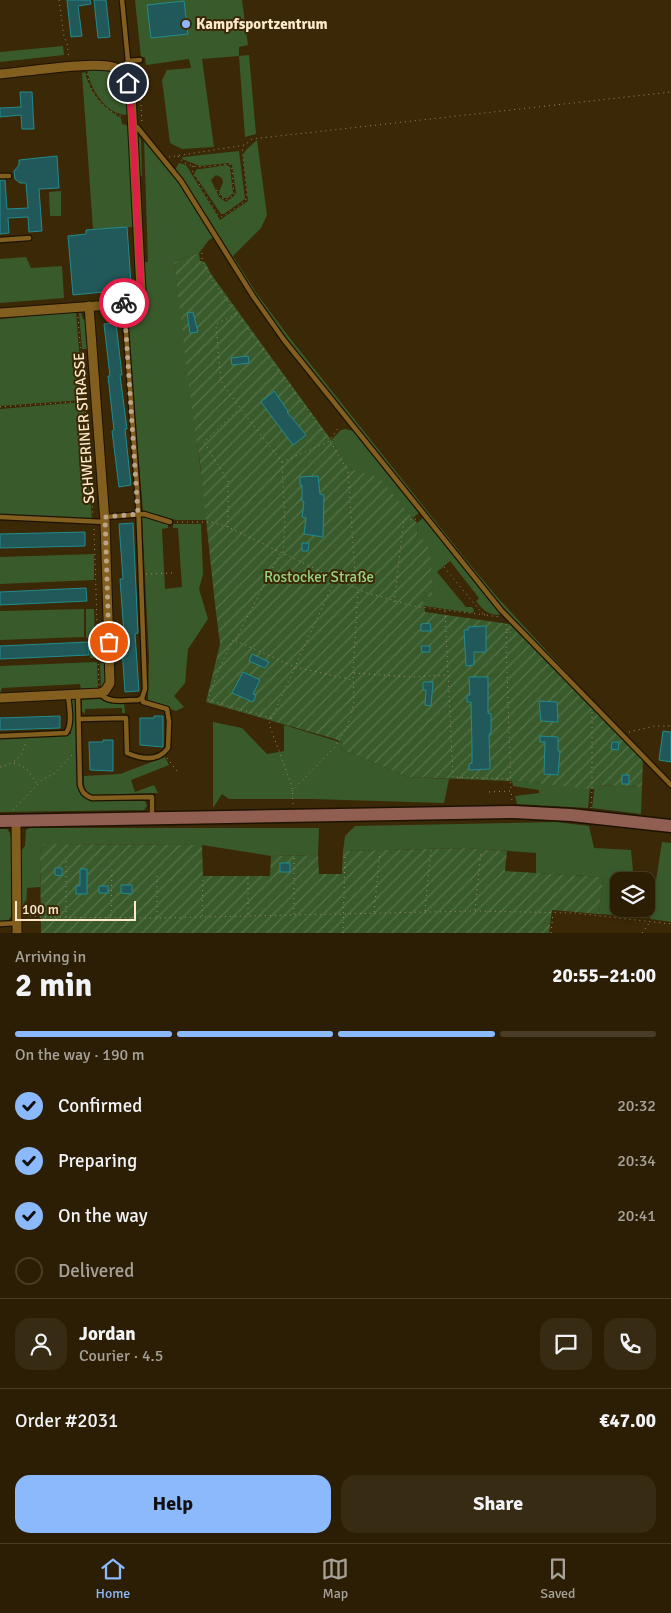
<!DOCTYPE html>
<meta charset="utf-8">
<style>
body{margin:0;font-family:Signika,sans-serif;background:#382b13;color:#f1f3f6;height:100vh;display:flex;flex-direction:column;font-size:19px;white-space:nowrap}
*{box-sizing:border-box;margin:0}
p{font-size:16px;color:#a6a29a}
.icon{flex:none;width:28px;height:28px;fill:none;stroke:currentColor;stroke-width:2;stroke-linecap:round;stroke-linejoin:round}
.map{position:relative;height:933px;overflow:hidden}
.drawer{display:flex;flex-direction:column;background:#2c1e04;flex:1}
.drawer>*{flex:none}
.tools{position:absolute;left:610px;top:872px;display:grid;gap:10px}
.tools a{display:grid;place-items:center;width:45px;height:45px;border-radius:10px;background:#2c1e04;box-shadow:0 2px 8px #0003,0 0 0 1px #483c26;font-size:25px}
.scale{position:absolute;left:15px;bottom:12px;width:121px;box-sizing:border-box;padding-left:5px;border:2px solid #fee9cb;border-top:0;font-size:14px;line-height:18px;white-space:nowrap;color:#fee9cb;-webkit-text-stroke:4px #3b2806;paint-order:stroke}
.pin{position:absolute;display:grid;place-items:center;width:42px;height:42px;color:#fff;margin:-21px;border:2px solid #fff;border-radius:50%;box-shadow:0 1px 5px #0007}
.courier{position:absolute;display:grid;place-items:center;width:50px;height:50px;margin:-25px;border:4px solid #e11d48;border-radius:50%;background:#fff;color:#222;box-shadow:0 1px 6px #0007}
.overview em{font-style:normal;font-weight:800}
.overview div{display:flex;flex-direction:column-reverse}
.overview{display:flex;align-items:center;justify-content:space-between;height:85px;padding:0 15px}
h1{font-size:32px;font-weight:800;line-height:38px}
.bar{display:grid;grid-template-columns:repeat(4,1fr);gap:8px 5px;align-content:center;height:60px;padding:0 15px}
.bar i{height:6px;border-radius:4px;background:#483c26}
.bar .selected{background:#8bb9fc}
.bar p{grid-column:span 4}
.line{display:flex;align-items:center;gap:12px;padding:0 15px;border-top:1px solid #483c26}
.line div{flex:1}
.round{display:grid;place-items:center;flex:none;width:52px;height:52px;border-radius:15px;background:#382b13}
ol{padding:0 15px;list-style:none}
li{display:flex;align-items:center;gap:15px;height:55px}
li p{margin-inline-start:auto}
li .icon{padding:5px;border-radius:50%;background:#8bb9fc;color:#111;stroke-width:4}
li:last-child{color:#a6a29a}
li i{width:28px;height:28px;border:2px solid #483c26;border-radius:50%}
.button{display:flex;gap:10px;margin-top:auto;padding:10px 15px}
.button a{flex:1;height:58px;border-radius:15px;background:#8bb9fc;color:#111;font-size:20px;font-weight:800;line-height:58px;text-align:center}
.button a+a{background:#382b13;color:#f1f3f6}
.dock{display:flex;justify-content:space-around;align-items:center;height:70px;border-top:1px solid #483c26;background:#2c1e04;font-size:14px;color:#a6a29a}
.dock a{display:grid;justify-items:center;gap:2px}
.dock .selected{color:#8bb9fc}
.map>svg:first-child{display:block}
</style>
<div class="map">
<svg width="671" height="933" viewBox="0 0 671 933">
<defs>
<pattern id="garden-furrows" width="10" height="10" patternUnits="userSpaceOnUse" patternTransform="scale(1.25)"><rect width="10" height="10" fill="#395b2c"/><path d="M-1 1l2-2M0 10L10 0M9 11l2-2" fill="none" stroke="#577349"/></pattern>
</defs>
<rect width="100%" height="100%" fill="#3b2806"/>
<g fill="#395b2c">
<polygon points="135,0 242,0 248,45 239,47 239,56 249,55 256,134 245,137 239,56 202,59 214,147 182,149 170,143 162,80 167,70 191,68 189,59 146,65 145,57 141,57"/>
<polygon points="63,46 64,55 0,62 0,52"/>
<path d="M87,70C101,70 118,69 123,85L126,86L129,115C106,116 91,90 87,70Z"/>
<path d="M85,72C90,94 102,107 121,118L122,124L126,125L130,129L135,227L93,229L82,73Z"/>
<polygon points="139,137 141,140 142,176 138,177 136,138"/>
<path d="M144,139L173,172L214,237L209,240L199,253L174,262L207,520H176L143,511L126,309C152,300 145,285 144,262H148Z"/>
<polygon points="257,140 267,215 261,228 233,256 257,294 289,337 463,556 497,597 618,728 617,729 507,615 286,338 254,295 175,170 179,163 186,165 220,220 248,201 243,155 246,150"/>
<polygon points="239,151 245,199 224,214 221,214 194,174 197,169 201,169 227,165 230,167 233,193 228,198 223,198 219,192 223,182 222,178 216,175 211,180 219,197 226,202 234,196 236,193 232,165 229,163 200,166 182,159 183,157"/>
<polygon points="61,191 61,216 50,216 49,192"/>
<polygon points="26,257 31,268 62,266 64,298 0,303 0,259"/>
<polygon points="76,312 83,400 0,406 0,319"/>
<polygon points="79,313 81,313 83,319 85,320 88,349 82,349"/>
<polygon points="83,402 92,520 0,515 0,409"/>
<polygon points="345,429 354,431 420,512 413,518 379,478 350,469 331,440 341,430"/>
<polygon points="143,517 168,523 168,528 162,529 165,589 182,587 178,528 173,528 173,524 201,524 203,574 199,589 208,619 188,649 185,683 174,696 184,707 176,711 148,700 149,657 142,518"/>
<path d="M424,517L502,614C490,617 483,610 476,601L479,598L450,561L437,572L466,607H472L474,610L473,613L424,606L423,597L433,595L428,553L418,540L417,523Z"/>
<polygon points="94,554 94,580 0,584 0,557"/>
<polygon points="84,609 84,637 0,640 0,611"/>
<polygon points="86,609 94,609 95,637 86,638"/>
<polygon points="508,622 594,710 594,711 509,624"/>
<polygon points="89,639 95,639 96,658 90,658"/>
<polygon points="97,662 98,690 81,690 80,684 2,688 0,694 0,666"/>
<polygon points="100,663 106,663 106,684 101,689"/>
<polygon points="100,699 112,702 124,702 125,713 122,713 122,708 85,709 85,714 82,711 82,700"/>
<polygon points="72,700 75,700 77,702 77,783 80,793 89,799 96,801 145,801 147,806 144,810 0,812 0,738 71,734"/>
<polygon points="213,722 242,728 267,754 284,751 284,725 343,743 341,749 408,777 449,779 444,803 312,799 229,799 222,794 213,808"/>
<path d="M165,757L169,765L131,780L135,792L154,785L158,793L93,795C83,791 84,785 84,776L120,774Z"/>
<polygon points="512,781 590,788 588,808 517,804 515,796 539,793 539,790 513,786"/>
<polygon points="595,785 642,787 641,814 592,808"/>
<polygon points="556,822 589,826 594,848 631,850 634,881 619,881 619,909 627,909 625,916 599,914 603,877 536,873 536,853 468,848 343,851 345,836 355,826"/>
<polygon points="30,828 319,828 318,855 271,856 202,845 43,844 40,854 40,887 27,888 26,909 25,911 23,911 21,909 20,852 25,846 26,830"/>
<polygon points="0,829 7,829 10,833 12,843 11,916 8,921 0,921"/>
<polygon points="662,842 671,843 671,922 650,919"/>
</g>
<g fill="url(#garden-furrows)">
<polygon points="199,253 200,261 205,262 211,274 329,437 350,469 379,477 417,523 418,540 428,539 428,553 430,555 433,596 423,597 425,612 509,624 643,760 642,787 595,785 595,789 592,789 513,781 408,777 341,749 343,743 335,739 206,702 220,644 215,604 200,463 191,404 174,262"/>
<polygon points="43,844 202,845 203,876 270,876 271,856 318,855 319,874 342,874 343,851 468,848 507,851 505,871 603,877 599,914 552,910 549,933 41,933 40,854"/>
</g>
<g fill="#215859" stroke="#228c8f">
<polygon points="67,0 90,0 91,4 78,6 82,36 71,37"/>
<polygon points="94,0 106,0 110,37 98,38"/>
<polygon points="184,1 188,34 151,38 147,5"/>
<polygon points="20,92 32,92 34,129 22,129 21,115 0,117 0,108 21,107"/>
<polygon points="57,156 59,188 39,189 42,231 29,232 28,217 8,218 9,233 0,234 0,180 5,180 7,209 28,208 26,183 20,183 15,179 14,171 19,165 19,160"/>
<polygon points="127,227 131,283 124,284 124,290 73,295 68,236 86,234 86,230"/>
<polygon points="193,312 198,332 190,333 187,313"/>
<polygon points="116,323 122,375 120,375 127,429 125,429 131,485 119,487 112,431 114,430 108,376 110,376 104,324"/>
<polygon points="248,356 249,363 232,365 231,358"/>
<polygon points="274,391 288,411 287,412 306,435 293,445 261,402"/>
<polygon points="318,476 320,494 324,495 323,537 304,534 306,518 302,517 304,502 302,501 302,485 300,485 300,477"/>
<polygon points="133,523 138,633 135,634 139,691 125,692 121,635 124,634 120,579 123,579 119,524"/>
<polygon points="85,532 85,546 0,548 0,534"/>
<polygon points="302,543 309,543 308,551 302,551"/>
<polygon points="86,588 87,601 0,605 0,592"/>
<polygon points="430,623 431,631 421,631 421,624"/>
<polygon points="486,626 486,652 474,652 474,665 466,666 464,630 468,630 468,627"/>
<polygon points="88,642 89,655 0,659 0,646"/>
<polygon points="421,646 430,646 430,652 422,652"/>
<polygon points="252,654 269,662 265,668 249,661"/>
<polygon points="243,672 260,680 253,694 256,695 253,702 232,693"/>
<polygon points="469,677 488,677 488,713 491,714 491,734 489,734 490,769 469,770 469,764 472,763 472,746 471,702 467,702 467,695 470,695"/>
<polygon points="423,682 433,682 431,706 425,705 426,690 423,690"/>
<polygon points="539,701 557,702 558,722 541,721"/>
<polygon points="60,716 60,728 0,730 0,718"/>
<polygon points="154,716 163,716 163,747 140,745 140,718 154,718"/>
<polygon points="663,731 671,732 671,762 659,760"/>
<polygon points="540,736 558,737 558,751 560,751 558,775 544,774 545,742 540,742"/>
<polygon points="103,740 113,740 113,771 90,770 89,742 103,742"/>
<polygon points="612,742 619,742 618,750 611,749"/>
<rect x="622" y="775" width="7" height="9"/>
<rect x="280" y="863" width="10" height="9"/>
<polygon points="55,868 62,868 62,876 55,875"/>
<polygon points="80,869 87,869 87,894 76,894 76,886 80,886"/>
<polygon points="121,885 132,885 132,894 121,893"/>
<rect x="99" y="886" width="9" height="7"/>
</g>
<g fill="none" stroke-linecap="round" stroke-linejoin="round">
<g stroke="#1d1202" stroke-width="7">
<g id="lane">
<polyline points="128,61 140,60"/>
<polyline points="121,71 128,61 122,0"/>
<polyline points="133,127 137,127 181,181 253,296 284,340 501,610 671,785"/>
<polyline points="0,176 9,176"/>
<polyline points="0,240 29,238"/>
<polyline points="0,517 105,522"/>
<polyline points="105,517 144,514 170,522"/>
<path d="M100,693C107,704 126,700 138,700L142,698L145,689L138,500L124,304"/>
<path d="M78,694L80,785C82,792 84,795 92,798L152,797V817"/>
<path d="M79,719L126,718L127,753C141,759 158,762 168,748L169,721L167,709L143,702L142,698"/>
<path d="M0,736L66,733C73,724 69,706 68,695"/>
<polyline points="0,924 17,923"/>
</g>
</g>
<g stroke="#1d1202" stroke-width="11">
<g id="street">
<path d="M0,74C24,72 98,60 116,68C127,72 129,84 131,94L141,291L136,299L124,304L0,313"/>
<polyline points="0,698 100,693 105,691 110,683 105,522 89,306"/>
<polyline points="16,821 17,933"/>
</g>
</g>
<g stroke="#1d1202" stroke-width="15">
<polyline id="secondary" points="0,821 514,812 571,815 671,826"/>
</g>
<g stroke="#9d8969" stroke-width="1" stroke-dasharray="1 4" stroke-linecap="butt">
<polyline points="59,0 64,37 67,43 69,57"/>
<path d="M87,74C91,94 104,110 123,117"/>
<polyline points="136,76 140,84 142,124"/>
<path d="M178,156C189,173 212,165 230,164L232,169L234,195L226,200H224L217,191V187"/>
<polyline points="169,157 245,145 252,139 671,92"/>
<polyline points="193,166 192,170 194,175 217,214 221,217 224,216 244,202 247,198 242,147"/>
<polyline points="202,253 202,261 213,281 329,439 348,471 356,588"/>
<polyline points="236,314 218,323 216,326 221,381 240,408 282,462 285,524 283,553"/>
<polyline points="78,317 93,515"/>
<polyline points="0,407 87,401"/>
<polyline points="282,462 328,442 339,427"/>
<polyline points="177,522 211,522 228,527 364,592 413,606 486,615"/>
<polyline points="228,527 228,481 204,442 239,409"/>
<polyline points="94,529 99,685"/>
<polyline points="444,567 482,613 486,615 499,617"/>
<polyline points="146,574 173,573"/>
<polyline points="394,602 404,519 414,520 419,517"/>
<polyline points="445,611 453,777 511,779"/>
<polyline points="506,624 507,631 513,633"/>
<polyline points="507,632 506,641 511,791"/>
<polyline points="236,641 295,667 353,680"/>
<polyline points="354,673 412,677 447,675"/>
<path d="M271,718L208,700C214,679 223,660 233,640L235,641L281,552"/>
<polyline points="629,732 655,726 671,726"/>
<polyline points="167,758 177,771"/>
<polyline points="14,763 26,768 37,784"/>
<path d="M0,767C16,763 22,757 26,741"/>
<polyline points="292,791 335,747 347,727 351,716 354,700 353,673 358,590"/>
<polyline points="489,792 511,791 512,801"/>
<polyline points="293,804 292,786 269,724 335,579"/>
<polyline points="591,808 592,789 592,712"/>
<polyline points="13,810 42,780 55,773 72,755"/>
<polyline points="66,861 66,917"/>
<polyline points="475,910 481,851"/>
<polyline points="425,911 431,850"/>
<polyline points="374,912 380,852"/>
<polyline points="248,914 248,877"/>
<polyline points="294,914 294,857"/>
<polyline points="25,915 40,917 157,918 475,911 575,913 671,924"/>
<polyline points="111,916 112,866"/>
<polyline points="202,916 203,878"/>
<polyline points="157,917 157,873"/>
<polyline points="343,933 345,853"/>
<polyline points="551,933 553,914"/>
<polyline points="642,933 650,922"/>
</g>
<use href="#lane" stroke="#825e1f" stroke-width="4.5"/>
<use href="#street" stroke="#825e1f" stroke-width="9"/>
<use href="#secondary" stroke="#905f51" stroke-width="12"/>
</g>
<g fill="none" stroke-linecap="round" stroke-linejoin="round">
<polyline stroke="#baa586" stroke-width="5" stroke-dasharray="0 9" points="109,642 105,517 138,514 124,303"/>
<polyline stroke="#e11d48" stroke-width="6" points="124,303 136,299 141,291 132,117 128,83"/>
</g>
<circle fill="#8bb9fc" stroke="#3b2806" stroke-width="2" cx="186" cy="24" r="5"/>
<g text-anchor="middle" stroke-width="4" stroke-linejoin="round" paint-order="stroke">
<g font-size="15" font-weight="bold" fill="#fee9cb" stroke="#3b2806" text-anchor="start">
<text x="196" y="29">Kampfsportzentrum</text>
</g>
<g font-size="15" fill="#fee9cb" stroke="#3b2806">
<text transform="translate(84 428) rotate(-94)" y="5">SCHWERINER STRASSE</text>
</g>
<g font-size="15" fill="#98d382" stroke="#3b2806">
<text x="319" y="582">Rostocker Straße</text>
</g>
</g>
</svg>
<div class="tools">
<a><svg class="icon" aria-label="layers" viewBox="0 0 24 24"><path d="M12 4l9 5-9 5-9-5zM3 14l9 5 9-5"/></svg></a>
</div>
<div class="scale">100 m</div>
<div class="pin" style="left:109px;top:642px;background:#ea580c"><svg class="icon" aria-label="bag" viewBox="0 0 24 24"><path d="M5 8h14l-1 12H6zM9 8a3 3 0 0 1 6 0"/></svg></div>
<div class="pin" style="left:128px;top:83px;background:#1f2937"><svg class="icon" aria-label="home" viewBox="0 0 24 24"><path d="M3 11l9-7 9 7M6 9v11h12V9"/></svg></div>
<div class="courier" style="left:124px;top:303px"><svg class="icon" aria-label="bike" viewBox="0 0 24 24"><circle cx="6" cy="16" r="4"/><circle cx="18" cy="16" r="4"/><path d="M6 16l4-8h5l3 8M10 8l3 8H6M13 5h3"/></svg></div>
</div>
<section class="drawer">
<div class="overview"><div><h1>2 min</h1><p>Arriving in</p></div><em>20:55–21:00</em></div>
<div class="bar"><i class="selected"></i><i class="selected"></i><i class="selected"></i><i></i><p>On the way · 190 m</p></div>
<ol>
<li><svg class="icon" aria-label="check" viewBox="0 0 24 24"><path d="M5 12l5 5 9-10"/></svg>Confirmed<p>20:32</p></li>
<li><svg class="icon" aria-label="check" viewBox="0 0 24 24"><path d="M5 12l5 5 9-10"/></svg>Preparing<p>20:34</p></li>
<li><svg class="icon" aria-label="check" viewBox="0 0 24 24"><path d="M5 12l5 5 9-10"/></svg>On the way<p>20:41</p></li>
<li><i></i>Delivered</li>
</ol>
<div class="line" style="height:90px"><a class="round"><svg class="icon" aria-label="person" viewBox="0 0 24 24"><circle cx="12" cy="8" r="4"/><path d="M4 21q1-7 8-7t8 7"/></svg></a><div><b>Jordan</b><p>Courier · 4.5</p></div><a class="round"><svg class="icon" aria-label="chat" viewBox="0 0 24 24"><path d="M4 5h16v11H9l-5 4z"/></svg></a><a class="round"><svg class="icon" aria-label="phone" viewBox="0 0 24 24"><path d="M5 4h4l2 5-3 2q2 4 5 5l2-3 5 2v4C11 20 4 13 5 4z"/></svg></a></div>
<div class="line" style="height:65px"><div>Order #2031</div><b>€47.00</b></div>
<div class="button"><a>Help</a><a>Share</a></div>
</section>
<nav class="dock">
<a class="selected"><svg class="icon" aria-label="home" viewBox="0 0 24 24"><path d="M3 11l9-7 9 7M6 9v11h12V9"/></svg>Home</a>
<a><svg class="icon" aria-label="map" viewBox="0 0 24 24"><path d="M3 6l6-2 6 2 6-2v14l-6 2-6-2-6 2zM9 4v14M15 6v14"/></svg>Map</a>
<a><svg class="icon" aria-label="saved" viewBox="0 0 24 24"><path d="M7 4h10v16l-5-4-5 4z"/></svg>Saved</a>
</nav>
